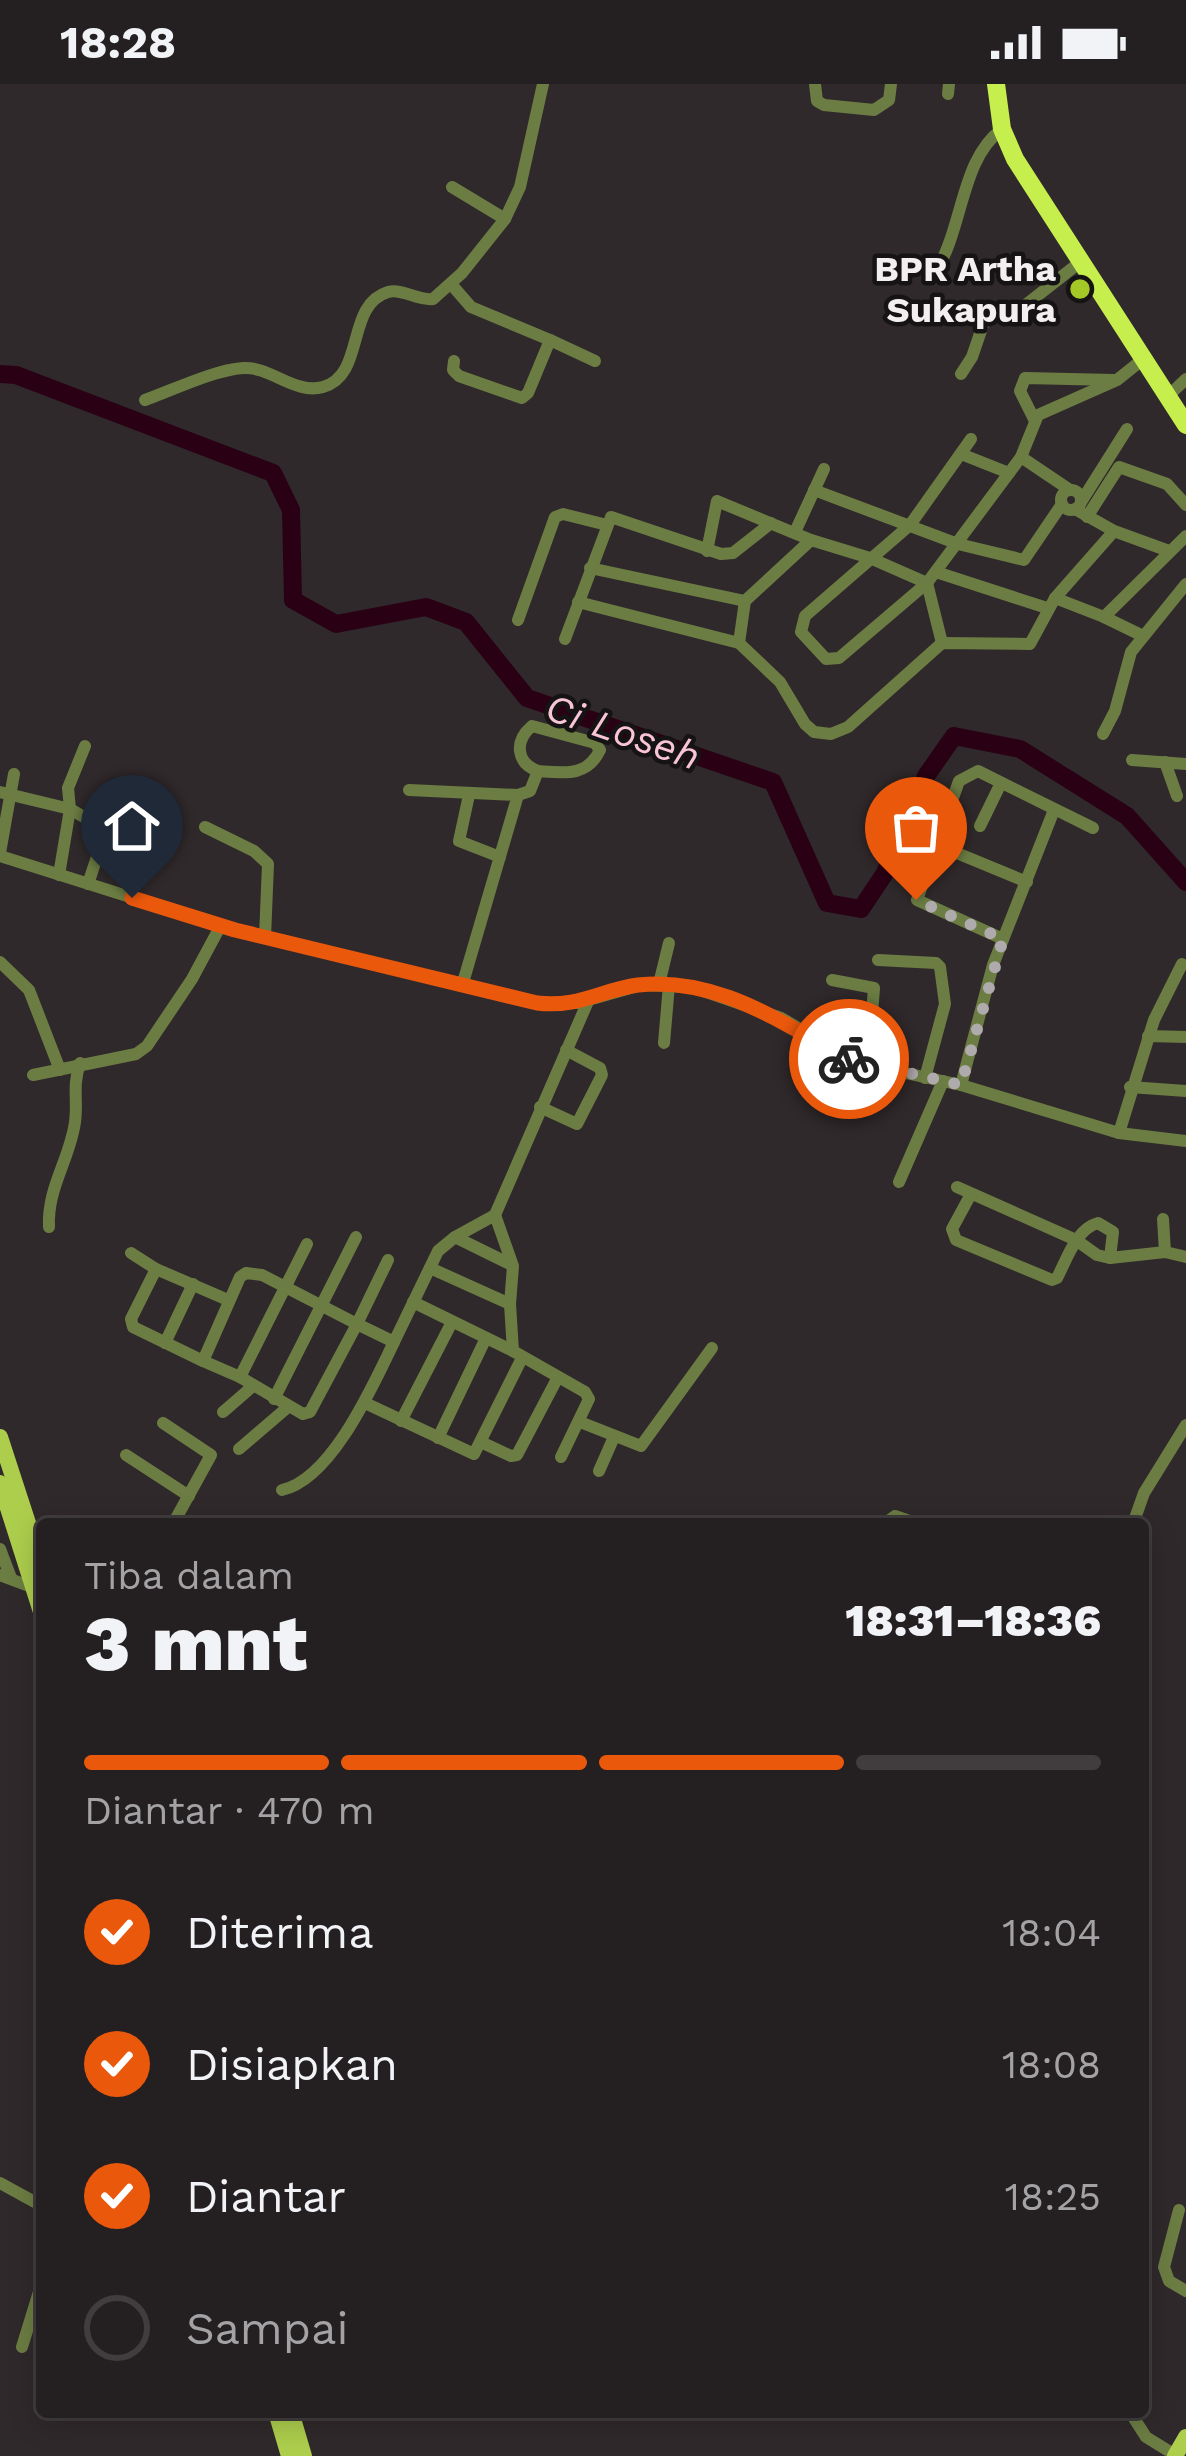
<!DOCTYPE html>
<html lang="id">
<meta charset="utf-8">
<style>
body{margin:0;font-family:"Work Sans",sans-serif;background:#2c2729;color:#f1f3f6;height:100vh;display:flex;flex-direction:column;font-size:45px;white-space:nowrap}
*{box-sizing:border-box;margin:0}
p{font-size:39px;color:#a3a2a5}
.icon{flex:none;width:66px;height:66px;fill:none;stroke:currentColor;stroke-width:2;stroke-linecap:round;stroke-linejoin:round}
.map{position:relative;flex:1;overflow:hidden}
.side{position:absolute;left:36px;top:1434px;width:1113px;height:900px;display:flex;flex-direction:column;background:#241f20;border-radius:12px;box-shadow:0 6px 30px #0003,0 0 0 3px #413d3e}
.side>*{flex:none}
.pin{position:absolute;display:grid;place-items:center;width:102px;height:102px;color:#fff;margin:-123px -51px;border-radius:50% 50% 50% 0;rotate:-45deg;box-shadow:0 0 12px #0007}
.pin .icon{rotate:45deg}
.courier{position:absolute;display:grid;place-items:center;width:120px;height:120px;margin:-60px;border:9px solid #ea580c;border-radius:50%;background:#fff;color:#222;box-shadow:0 3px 15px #0007}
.head em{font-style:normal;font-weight:800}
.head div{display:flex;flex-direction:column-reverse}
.head{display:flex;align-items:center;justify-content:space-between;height:204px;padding:0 48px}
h1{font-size:78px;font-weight:800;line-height:90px}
.bar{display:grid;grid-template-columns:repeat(4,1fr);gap:18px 12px;align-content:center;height:144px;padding:0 48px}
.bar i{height:15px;border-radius:9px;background:#413d3e}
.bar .current{background:#ea580c}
.bar p{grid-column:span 4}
ol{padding:0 48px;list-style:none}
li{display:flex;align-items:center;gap:36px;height:132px}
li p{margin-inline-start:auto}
li .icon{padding:12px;border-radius:50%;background:#ea580c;color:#fff;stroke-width:4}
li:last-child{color:#a3a2a5}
li i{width:66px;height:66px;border:6px solid #413d3e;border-radius:50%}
.status{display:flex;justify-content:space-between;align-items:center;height:84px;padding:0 60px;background:#241f20;direction:ltr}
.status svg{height:33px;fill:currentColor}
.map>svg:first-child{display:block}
</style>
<div class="status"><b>18:28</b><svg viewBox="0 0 49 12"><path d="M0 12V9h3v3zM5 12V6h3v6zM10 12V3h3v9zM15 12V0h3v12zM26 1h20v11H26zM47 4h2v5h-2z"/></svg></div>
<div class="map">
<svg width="1186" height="2372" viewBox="0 0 1186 2372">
<rect width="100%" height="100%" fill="#30292b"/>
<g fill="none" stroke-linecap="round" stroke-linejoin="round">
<polyline stroke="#2a0014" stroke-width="18" points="0,290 16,291 273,389 291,426 293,516 336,540 426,523 466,538 527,614 773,698 827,819 861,825 885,789 926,692 954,652 1020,665 1127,732 1186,798"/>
<g stroke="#6c7d43" stroke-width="12">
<polyline points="815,0 817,17 824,21 874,26 889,16 891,0"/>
<polyline points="948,10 949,0"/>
<polyline points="452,103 505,135"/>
<path d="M935,189C964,143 960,76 1002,45"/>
<polyline points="451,200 471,223 550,256 528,309 522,314 459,292 453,286 454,277"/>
<polyline points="550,256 595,277"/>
<polyline points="961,290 972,273 985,235 1023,223 1079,179"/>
<polyline points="1167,313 1186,295"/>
<path d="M145,316C173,306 214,286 243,284C270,282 295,311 323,303C366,291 345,221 388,208C402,204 418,217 433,215L462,189L505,135L520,103L543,0"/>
<polyline points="1035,337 1020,307 1025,294 1114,296"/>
<polyline points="971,355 910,441 805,532 801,548 826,575 839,574 927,499 1021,373 1038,331 1117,296 1142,276"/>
<polyline points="961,370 1009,389"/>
<polyline points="1021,373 1070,406"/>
<circle cx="1071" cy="416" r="10"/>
<polyline points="814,406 958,460 1024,476 1062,420"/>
<polyline points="1081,418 1127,345"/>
<polyline points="1075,425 1114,447 1169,467"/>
<polyline points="1087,433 1119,383 1167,400 1186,421"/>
<polyline points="795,448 824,385"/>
<polyline points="707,467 717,417 811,456"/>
<polyline points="590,484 745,517"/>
<polyline points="936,488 1047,524"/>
<polyline points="1055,514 1104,533 1186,452"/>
<polyline points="578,518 739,559 780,598 805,640 814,648 831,650 848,643 942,559 1030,560 1055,514 1114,447"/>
<polyline points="1104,533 1143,552"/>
<polyline points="518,536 555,433 563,430 607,441"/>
<polyline points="565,555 611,433 721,470 733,469 771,439"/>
<polyline points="739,559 745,517 811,456 870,474 927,499 942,559"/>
<polyline points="1103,650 1115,627 1131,568 1186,500"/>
<polyline points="1132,676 1186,680"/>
<polyline points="1165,678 1177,712"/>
<polyline points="409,706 518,711 462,902"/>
<polyline points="0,708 70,725 103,744 105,749 88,800"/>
<polyline points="469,711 459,757 500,773"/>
<path d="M518,711L530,707L538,687C565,689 587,693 600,666L595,659L532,642C514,657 516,679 538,687"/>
<polyline points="980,742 1001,699"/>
<polyline points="205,743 254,767 268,780 265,853"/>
<polyline points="935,760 1027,798"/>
<polyline points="0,769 14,690"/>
<polyline points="0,772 235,846 537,919 578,919 641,901 692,903 781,934 859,979 961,1001 1119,1049 1186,1057"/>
<polyline points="59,791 70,725 68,704 85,662"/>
<polyline points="1003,855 917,816 959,697 978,687 1093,744"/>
<polyline points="878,876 936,879 940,883 945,920 925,994"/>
<polyline points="0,878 29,906 60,986"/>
<polyline points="832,896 874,904 871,943 859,979"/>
<polyline points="659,900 669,859"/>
<polyline points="871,943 895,951 891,986"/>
<polyline points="1148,952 1186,953"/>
<polyline points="664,959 669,901"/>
<polyline points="33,991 136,970 147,962 192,895 221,841"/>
<polyline points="961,1001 993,881 1054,726"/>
<polyline points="1130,1003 1186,1007"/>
<polyline points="540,1023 577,1040 602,991 600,984 566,966"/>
<polyline points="1119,1049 1154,936 1182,880"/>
<polyline points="899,1098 943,997"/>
<polyline points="957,1103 1076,1156 1097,1171 1110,1174 1165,1168 1186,1173"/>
<path d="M971,1110L952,1145L956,1156L1052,1196L1057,1194C1067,1175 1076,1145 1098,1139L1113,1148L1110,1174"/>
<polyline points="495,1131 513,1182 510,1220 513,1267 585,1308 589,1315 561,1373"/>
<polyline points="1163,1135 1165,1168"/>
<path d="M49,1143C47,1104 70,1075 75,1038C78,1015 72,1003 80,979"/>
<polyline points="455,1153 512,1181"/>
<polyline points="307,1160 240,1293 303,1330 310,1328 357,1240 394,1258 438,1167 455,1153 495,1131 589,915"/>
<polyline points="131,1169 156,1185"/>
<polyline points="430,1184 510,1220"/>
<polyline points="413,1218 513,1267"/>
<polyline points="165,1259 193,1200"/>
<polyline points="203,1277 133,1243 131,1235 156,1185 228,1216"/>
<polyline points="240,1293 203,1277 240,1193 246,1189 262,1191 357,1240 388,1176"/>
<polyline points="274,1315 356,1153"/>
<polyline points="365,1319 474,1370 522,1274"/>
<polyline points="223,1328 253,1302"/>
<polyline points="401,1337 452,1238"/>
<polyline points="580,1338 641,1362 712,1264"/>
<polyline points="163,1339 211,1371 173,1440"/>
<polyline points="438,1354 486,1254"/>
<polyline points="483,1359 511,1372 517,1371 558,1293"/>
<polyline points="239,1365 288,1323"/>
<polyline points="126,1371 189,1412"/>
<polyline points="599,1387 614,1353"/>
<path d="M282,1406C332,1395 373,1301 394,1258"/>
<polyline points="133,1440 142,1440"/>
<polyline points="884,1440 895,1432 918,1440"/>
<polyline points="1133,1440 1144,1409 1186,1341"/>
<polyline points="0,1465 11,1494"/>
<polyline points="0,1491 34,1504 42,1503"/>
<polyline points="40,2070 42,2044"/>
<polyline points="0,2099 42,2122"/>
<polyline points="1179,2126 1164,2183 1169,2197 1186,2207"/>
<polyline points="22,2263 42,2198"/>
<polyline points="1130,2328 1146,2353 1177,2372"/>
</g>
<g stroke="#adce4d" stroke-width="16">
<polyline points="0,1353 42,1482"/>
<polyline points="0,1399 42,1531"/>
<polyline points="276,2328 289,2372"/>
<polyline points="291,2328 304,2372"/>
<polyline points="1175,2372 1186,2353"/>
</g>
<polyline stroke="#c6ef4d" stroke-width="18" points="996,0 1002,45 1015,75 1186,341"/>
</g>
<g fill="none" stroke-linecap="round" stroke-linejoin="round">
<polyline stroke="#afaaab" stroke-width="12" stroke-dasharray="0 21.6" points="849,975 961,1001 1003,855 916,816"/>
<path stroke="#ea580c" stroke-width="15" d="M132,814L235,846L537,919C578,924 601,906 638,901C719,892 782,940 849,975"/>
</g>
<circle fill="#a4c825" stroke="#161314" stroke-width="4.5" cx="1080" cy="205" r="12"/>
<g text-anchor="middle" stroke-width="9" stroke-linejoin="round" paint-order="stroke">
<g font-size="36" font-weight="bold" fill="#f3eff0" stroke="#161314" text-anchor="end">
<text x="1056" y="197">BPR Artha<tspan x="1056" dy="41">Sukapura</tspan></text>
</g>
<g font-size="39" font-style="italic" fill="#f9c4d6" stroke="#161314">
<text transform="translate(623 647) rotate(19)" y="14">Ci Loseh</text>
</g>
</g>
</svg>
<div class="pin" style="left:916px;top:816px;background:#ea580c"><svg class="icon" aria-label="bag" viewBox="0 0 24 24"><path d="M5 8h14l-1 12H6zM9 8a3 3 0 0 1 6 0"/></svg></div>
<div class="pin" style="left:132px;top:814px;background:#1f2937"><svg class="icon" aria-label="home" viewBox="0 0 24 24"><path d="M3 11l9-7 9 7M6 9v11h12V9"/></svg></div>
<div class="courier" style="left:849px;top:975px"><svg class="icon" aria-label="bike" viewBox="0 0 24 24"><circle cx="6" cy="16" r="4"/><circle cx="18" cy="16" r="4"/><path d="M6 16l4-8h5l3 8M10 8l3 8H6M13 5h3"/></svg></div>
<section class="side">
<div class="head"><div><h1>3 mnt</h1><p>Tiba dalam</p></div><em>18:31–18:36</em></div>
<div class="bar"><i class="current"></i><i class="current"></i><i class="current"></i><i></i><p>Diantar · 470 m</p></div>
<ol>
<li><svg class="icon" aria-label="check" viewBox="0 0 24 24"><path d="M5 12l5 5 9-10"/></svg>Diterima<p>18:04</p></li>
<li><svg class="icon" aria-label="check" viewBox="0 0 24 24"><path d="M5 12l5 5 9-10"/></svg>Disiapkan<p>18:08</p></li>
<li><svg class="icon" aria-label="check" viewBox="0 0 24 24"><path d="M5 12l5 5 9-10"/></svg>Diantar<p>18:25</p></li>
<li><i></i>Sampai</li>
</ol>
</section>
</div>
